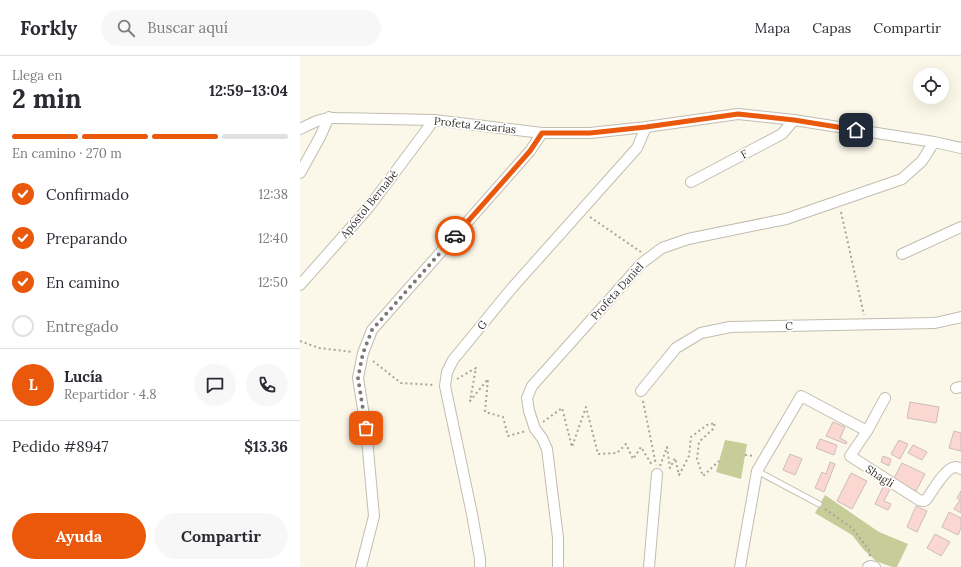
<!DOCTYPE html>
<html lang="es">
<meta charset="utf-8">
<style>
body{margin:0;font-family:Lora,serif;background:#f7f7f7;color:#2b2b33;height:100vh;display:flex;flex-direction:column;font-size:15px;white-space:nowrap}
*{box-sizing:border-box;margin:0}
p{font-size:13px;color:#7c7c81}
.icon{flex:none;width:22px;height:22px;fill:none;stroke:currentColor;stroke-width:2;stroke-linecap:round;stroke-linejoin:round}
.map{position:relative;flex:1;overflow:hidden}
.side{display:flex;flex-direction:column;background:#fff;width:300px}
.side>*{flex:none}
.fabs{position:absolute;left:613px;top:12px;display:grid;gap:8px}
.fabs a{display:grid;place-items:center;width:36px;height:36px;border-radius:50%;background:#fff;box-shadow:0 4px 16px #0002;font-size:20px}
.pin{position:absolute;display:grid;place-items:center;width:34px;height:34px;color:#fff;margin:-17px;border-radius:8px;box-shadow:0 2px 6px #0006}
.courier{position:absolute;display:grid;place-items:center;width:40px;height:40px;margin:-20px;border:3px solid #ea580c;border-radius:50%;background:#fff;color:#222;box-shadow:0 1px 5px #0007}
.head em{font-style:normal;font-weight:700}
.head div{display:flex;flex-direction:column-reverse}
.head{display:flex;align-items:center;justify-content:space-between;height:68px;padding:0 12px}
h1{font-size:26px;font-weight:700;line-height:30px}
.bar{display:grid;grid-template-columns:repeat(4,1fr);gap:6px 4px;align-content:center;height:48px;padding:0 12px}
.bar i{height:5px;border-radius:3px;background:#e1e1e2}
.bar .current{background:#ea580c}
.bar p{grid-column:span 4}
.line{display:flex;align-items:center;gap:10px;padding:0 12px;border-top:1px solid #e1e1e2}
.line div{flex:1}
.round{display:grid;place-items:center;flex:none;width:42px;height:42px;border-radius:21px;background:#f7f7f7}
ol{padding:0 12px;list-style:none}
li{display:flex;align-items:center;gap:12px;height:44px}
li p{margin-inline-start:auto}
li .icon{padding:4px;border-radius:50%;background:#ea580c;color:#fff;stroke-width:4}
li:last-child{color:#7c7c81}
li i{width:22px;height:22px;border:2px solid #e1e1e2;border-radius:50%}
.button{display:flex;gap:8px;margin-top:auto;padding:8px 12px}
.button a{flex:1;height:46px;border-radius:24px;background:#ea580c;color:#fff;font-size:16px;font-weight:700;line-height:46px;text-align:center}
.button a+a{background:#f7f7f7;color:#2b2b33}
header{display:flex;align-items:center;gap:24px;box-sizing:border-box;height:56px;padding:0 20px;background:#fff;border-bottom:1px solid #e1e1e2}
header strong{font-size:19px}
nav{display:flex;gap:22px;margin-inline-start:auto;font-size:14px}
.search{width:280px;height:36px;background:#f7f7f7;display:flex;align-items:center;gap:10px;box-sizing:border-box;padding:0 14px;border-radius:22px;color:#7c7c81;font-size:15px}
main{display:flex;flex:1;min-height:0}
.map>svg:first-child{display:block}
</style>
<header>
<strong>Forkly</strong>
<div class="search"><svg class="icon" aria-label="search" viewBox="0 0 24 24"><circle cx="10" cy="10" r="6"/><path d="M15 15l6 6"/></svg>Buscar aquí</div>
<nav><a>Mapa</a><a>Capas</a><a>Compartir</a></nav>
</header>
<main>
<section class="side">
<div class="head"><div><h1>2 min</h1><p>Llega en</p></div><em>12:59–13:04</em></div>
<div class="bar"><i class="current"></i><i class="current"></i><i class="current"></i><i></i><p>En camino · 270 m</p></div>
<ol>
<li><svg class="icon" aria-label="check" viewBox="0 0 24 24"><path d="M5 12l5 5 9-10"/></svg>Confirmado<p>12:38</p></li>
<li><svg class="icon" aria-label="check" viewBox="0 0 24 24"><path d="M5 12l5 5 9-10"/></svg>Preparando<p>12:40</p></li>
<li><svg class="icon" aria-label="check" viewBox="0 0 24 24"><path d="M5 12l5 5 9-10"/></svg>En camino<p>12:50</p></li>
<li><i></i>Entregado</li>
</ol>
<div class="line" style="height:72px"><b class="round" style="background:#ea580c;color:#fff">L</b><div><b>Lucía</b><p>Repartidor · 4.8</p></div><a class="round"><svg class="icon" aria-label="chat" viewBox="0 0 24 24"><path d="M4 5h16v11H9l-5 4z"/></svg></a><a class="round"><svg class="icon" aria-label="phone" viewBox="0 0 24 24"><path d="M5 4h4l2 5-3 2q2 4 5 5l2-3 5 2v4C11 20 4 13 5 4z"/></svg></a></div>
<div class="line" style="height:52px"><div>Pedido #8947</div><b>$13.36</b></div>
<div class="button"><a>Ayuda</a><a>Compartir</a></div>
</section>
<div class="map">
<svg width="661" height="511" viewBox="0 0 661 511">
<rect width="100%" height="100%" fill="#fbf7e9"/>
<g fill="#c7cd98">
<polygon points="425,384 447,388 441,423 416,416"/>
<polygon points="525,439 579,476 608,488 597,511 592,511 576,505 564,494 552,479 515,457"/>
</g>
<g fill="#fbd7d2" stroke="#cdbdbb">
<polygon points="610,346 639,351 636,367 607,362"/>
<polygon points="533,366 545,371 540,382 547,386 546,388 526,380"/>
<polygon points="654,375 661,377 661,395 649,392"/>
<polygon points="520,383 537,389 534,399 516,392"/>
<polygon points="599,384 608,388 600,403 591,398"/>
<polygon points="613,389 627,396 622,404 608,397"/>
<polygon points="490,398 502,403 495,419 483,414"/>
<polygon points="583,400 591,403 589,410 581,406"/>
<polygon points="530,406 535,408 524,436 515,432 522,416 526,418"/>
<polygon points="602,407 625,418 616,435 593,424"/>
<polygon points="551,417 567,425 552,453 537,445"/>
<polygon points="584,429 590,433 584,445 591,448 588,454 575,448"/>
<polygon points="661,435 661,457 654,453 660,444 657,442"/>
<polygon points="616,450 627,455 617,476 607,471"/>
<polygon points="649,456 661,462 661,472 658,479 642,471"/>
<polygon points="635,478 650,486 641,500 627,492"/>
</g>
<g fill="none" stroke-linecap="round" stroke-linejoin="round">
<g stroke="#c1bdb0" stroke-width="7">
<polyline id="service" points="457,415 519,448"/>
</g>
<g stroke="#c1bdb0" stroke-width="12">
<g id="minor">
<path d="M0,73C12,67 23,61 36,62L134,64L242,77H290L346,71L438,58L494,64L634,86L661,92"/>
<polyline points="0,117 20,81 29,61"/>
<polyline points="391,126 482,78 494,64"/>
<polyline points="602,198 661,171"/>
<polyline points="0,229 69,151 134,64"/>
<polyline points="656,332 661,331"/>
<polyline points="341,335 376,292 401,277 430,271 635,267 661,261"/>
<path d="M585,342L567,375L550,400L619,444L624,445L626,444C632,436 645,412 655,411C658,411 659,412 661,413"/>
<polyline points="61,511 74,460 66,372 58,322 63,297 72,274 230,95 242,77"/>
<polyline points="180,511 180,503 172,458 145,330 147,316 153,304 212,232 337,92 346,71"/>
<polyline points="258,511 258,482 247,393 242,382 235,373 229,355 227,342 232,330 342,207 362,192 388,183 486,163 602,123 622,105 634,86"/>
<polyline points="349,511 357,418"/>
<polyline points="440,511 457,415 501,340 567,375"/>
<polyline points="568,511 571,510 575,511"/>
</g>
</g>
<g stroke="#a8a49a" stroke-width="2" stroke-dasharray="2 3" stroke-linecap="butt">
<polyline points="541,156 564,259"/>
<polyline points="290,161 341,196"/>
<polyline points="0,285 19,292 53,296"/>
<polyline points="73,305 101,327 134,329"/>
<polyline points="157,323 176,312 170,345 188,323 185,356 203,361 208,380 226,375"/>
<polyline points="343,345 356,409"/>
<polyline points="243,366 262,352 272,391 286,351 298,398 317,397 326,388 333,403 341,391 352,409"/>
<polyline points="445,399 454,400"/>
<polyline points="360,410 367,391 370,412 375,402 379,419 389,400 391,381 407,369 415,367 413,373 399,386 397,403 403,420 419,405"/>
<polyline points="525,453 552,472 569,494 570,501"/>
</g>
<use href="#service" stroke="#fff" stroke-width="5"/>
<use href="#minor" stroke="#fff" stroke-width="10"/>
</g>
<g fill="none" stroke-linecap="round" stroke-linejoin="round">
<polyline stroke="#7c7971" stroke-width="4" stroke-dasharray="0 7.2" points="66,372 58,322 63,297 72,274 155,180"/>
<polyline stroke="#ea580c" stroke-width="5" points="155,180 230,95 242,77 290,77 346,71 438,58 494,64 556,74"/>
</g>
<g text-anchor="middle" stroke-width="3.5" stroke-linejoin="round" paint-order="stroke">
<g font-size="11" fill="#373530" stroke="#fff">
<text transform="translate(175 69) rotate(6)" y="4">Profeta Zacarías</text>
<text transform="translate(444 98) rotate(-28)" y="4">F</text>
<text transform="translate(69 148) rotate(-51)" y="4">Apóstol Bernabé</text>
<text transform="translate(317 235) rotate(-48)" y="4">Profeta Daniel</text>
<text transform="translate(182 269) rotate(-51)" y="4">G</text>
<text transform="translate(489 270) rotate(-1)" y="4">C</text>
<text transform="translate(580 420) rotate(33)" y="4">Shagli</text>
</g>
</g>
</svg>
<div class="fabs">
<a><svg class="icon" aria-label="locate" viewBox="0 0 24 24"><circle cx="12" cy="12" r="6"/><path d="M12 2v4M12 18v4M2 12h4M18 12h4"/></svg></a>
</div>
<div class="pin" style="left:66px;top:372px;background:#ea580c"><svg class="icon" aria-label="bag" viewBox="0 0 24 24"><path d="M5 8h14l-1 12H6zM9 8a3 3 0 0 1 6 0"/></svg></div>
<div class="pin" style="left:556px;top:74px;background:#1f2937"><svg class="icon" aria-label="home" viewBox="0 0 24 24"><path d="M3 11l9-7 9 7M6 9v11h12V9"/></svg></div>
<div class="courier" style="left:155px;top:180px"><svg class="icon" aria-label="car" viewBox="0 0 24 24"><path d="M5 17H2v-5l4-1 3-4h7l3 4 3 1v5h-3M9 17h6M6 11h13"/><circle cx="7" cy="17" r="2"/><circle cx="17" cy="17" r="2"/></svg></div>
</div>
</main>
